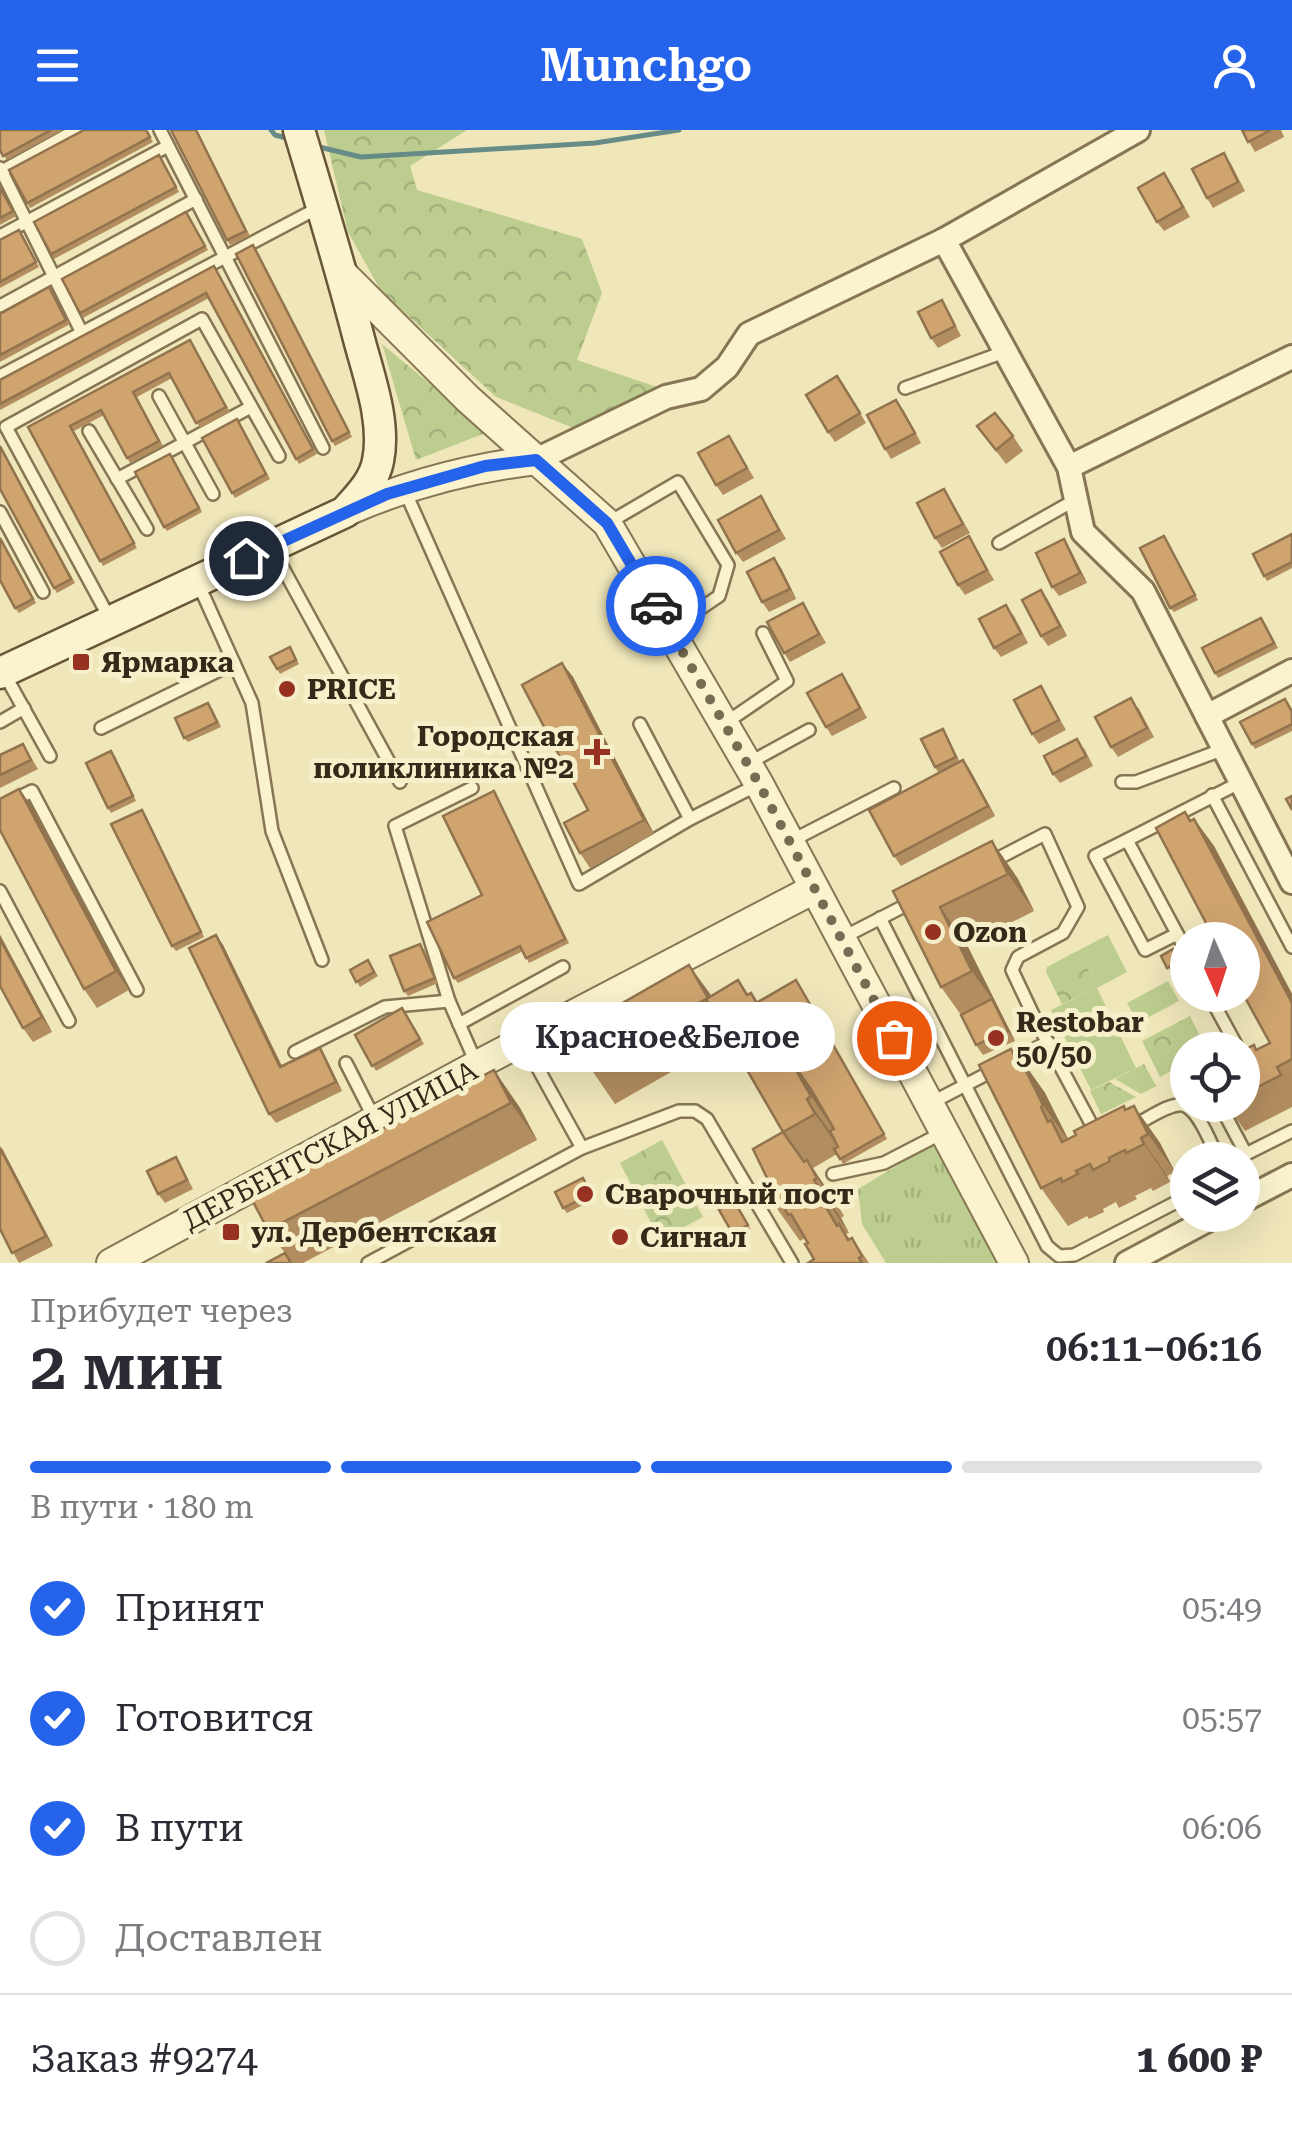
<!DOCTYPE html>
<html lang="ru">
<meta charset="utf-8">
<style>
body{margin:0;font-family:"Roboto Serif",serif;background:#f2f2f3;color:#2b2b33;height:100vh;display:flex;flex-direction:column;font-size:38px;white-space:nowrap}
*{box-sizing:border-box;margin:0}
p{font-size:32px;color:#7c7c81}
.icon{flex:none;width:55px;height:55px;fill:none;stroke:currentColor;stroke-width:2;stroke-linecap:round;stroke-linejoin:round}
.map{position:relative;height:1133px;overflow:hidden}
.drawer{display:flex;flex-direction:column;background:#fff;flex:1}
.drawer>*{flex:none}
.needle{width:65px;rotate:177deg}
.tools{position:absolute;left:1170px;top:792px;display:grid;gap:20px}
.tools a{display:grid;place-items:center;width:90px;height:90px;border-radius:50%;background:#fff;box-shadow:0 10px 40px #0002;font-size:50px}
.pin{position:absolute;display:grid;place-items:center;width:85px;height:85px;color:#fff;margin:-42px;border:5px solid #fff;border-radius:50%;box-shadow:0 2px 10px #0007}
.courier{position:absolute;display:grid;place-items:center;width:100px;height:100px;margin:-50px;border:8px solid #2563eb;border-radius:50%;background:#fff;color:#222;box-shadow:0 2px 12px #0007}
.bubble{position:absolute;height:70px;border-radius:35px;background:#fff;box-shadow:0 10px 40px #0002;font-size:32px;font-weight:600;line-height:70px;text-align:center}
.overview em{font-style:normal;font-weight:600}
.overview div{display:flex;flex-direction:column-reverse}
.overview{display:flex;align-items:center;justify-content:space-between;height:170px;padding:0 30px}
h1{font-size:65px;font-weight:600;line-height:75px}
.bar{display:grid;grid-template-columns:repeat(4,1fr);gap:15px 10px;align-content:center;height:120px;padding:0 30px}
.bar i{height:12px;border-radius:8px;background:#e1e1e2}
.bar .on{background:#2563eb}
.bar p{grid-column:span 4}
.line{display:flex;align-items:center;gap:25px;padding:0 30px;border-top:2px solid #e1e1e2}
.line div{flex:1}
ol{padding:0 30px;list-style:none}
li{display:flex;align-items:center;gap:30px;height:110px}
li p{margin-inline-start:auto}
li .icon{padding:10px;border-radius:50%;background:#2563eb;color:#fff;stroke-width:4}
li:last-child{color:#7c7c81}
li i{width:55px;height:55px;border:5px solid #e1e1e2;border-radius:50%}
header{display:flex;justify-content:space-between;align-items:center;height:130px;padding:0 30px;background:#2563eb;color:#fff;font-size:45px;font-weight:600}
.map>svg:first-child{display:block}
</style>
<header><svg class="icon" aria-label="menu" viewBox="0 0 24 24"><path d="M4 6h16M4 12h16M4 18h16"/></svg>Munchgo<svg class="icon" aria-label="person" viewBox="0 0 24 24"><circle cx="12" cy="8" r="4"/><path d="M4 21q1-7 8-7t8 7"/></svg></header>
<div class="map">
<svg width="1292" height="1133" viewBox="0 0 1292 1133">
<defs>
<pattern id="grass-tufts" width="24" height="20" patternUnits="userSpaceOnUse" patternTransform="scale(2.5)"><rect width="24" height="20" fill="#bdcd8f"/><path d="M3 7l-1-3M5 7V3M7 7l1-3M15 17l-1-3M17 17v-4M19 17l1-3" fill="none" stroke="#a3b07b"/></pattern>
<pattern id="forest-crowns" width="20" height="18" patternUnits="userSpaceOnUse" patternTransform="scale(2.5)"><rect width="20" height="18" fill="#bdcd8f"/><path d="M2 6a3 3 0 1 1 6 0M12 15a3 3 0 1 1 6 0" fill="none" stroke="#a3b07b"/></pattern>
</defs>
<rect width="100%" height="100%" fill="#efe6ba"/>
<polygon fill="url(#grass-tufts)" points="933,1014 1002,1133 886,1133 862,1094 858,1059"/>
<g fill="url(#forest-crowns)">
<polygon points="324,0 467,0 410,36 417,60 582,109 602,163 577,230 660,258 581,301 496,267 381,161 348,102"/>
<polygon points="382,214 488,302 416,330"/>
<polygon points="1079,820 1097,857 1062,874 1046,842 1047,837"/>
<polygon points="1190,886 1207,920 1188,920 1187,933 1160,947 1142,911"/>
<polygon points="1144,934 1156,956 1141,964 1115,949"/>
<polygon points="1109,952 1136,967 1101,984 1090,961"/>
<polygon points="662,1010 703,1087 660,1110 620,1033"/>
</g>
<g fill="#bdcd8f">
<polygon points="1108,805 1127,842 1097,858 1136,938 1091,960 1051,880 1097,857 1079,820"/>
<polygon points="1168,851 1179,871 1138,893 1127,873"/>
</g>
<g fill="none" stroke-linecap="round" stroke-linejoin="round">
<g stroke="#678c88" stroke-width="5">
<polyline points="271,0 275,5 290,9"/>
<polyline points="315,16 361,27 595,13 679,0"/>
</g>
<g stroke="#867654" stroke-width="16">
<g id="service">
<polyline points="160,0 323,318"/>
<polyline points="0,38 82,203"/>
<polyline points="0,42 76,0"/>
<polyline points="0,106 168,16"/>
<polyline points="0,176 196,69"/>
<polyline points="0,246 318,78"/>
<polyline points="905,258 1004,222"/>
<polyline points="159,266 213,364"/>
<polyline points="89,301 147,399"/>
<polyline points="117,349 251,277"/>
<polyline points="405,361 579,754 690,689 759,654"/>
<polyline points="0,382 43,462"/>
<polyline points="608,393 678,352 728,435 719,466 669,500"/>
<polyline points="999,413 1075,370"/>
<polyline points="273,420 400,652"/>
<polyline points="197,451 252,573 272,701 322,830"/>
<polyline points="111,491 6,297 202,189 279,326"/>
<polyline points="5,545 50,626"/>
<polyline points="0,592 24,578"/>
<polyline points="640,594 690,689"/>
<polyline points="724,594 787,551 763,503"/>
<polyline points="101,598 234,533"/>
<polyline points="747,634 809,600"/>
<polyline points="1122,652 1136,652 1224,619"/>
<polyline points="472,658 395,696 449,871 477,935"/>
<polyline points="1212,665 1292,817"/>
<polyline points="0,677 32,661 137,860"/>
<polyline points="1127,710 1095,726 1145,820 1177,804"/>
<polyline points="791,711 894,658"/>
<polyline points="991,732 1045,704 1078,777 1063,803 1018,827 1012,840 1036,891 1095,1001 1098,1003"/>
<polyline points="0,761 69,891"/>
<polyline points="880,788 1047,1116 1059,1126 1074,1125 1188,1066"/>
<polyline points="840,809 912,772"/>
<polyline points="1188,824 1127,710 1241,652"/>
<polyline points="1209,865 1239,920"/>
<polyline points="459,894 563,837"/>
<polyline points="524,913 582,1018"/>
<polyline points="295,922 385,877 449,871"/>
<polyline points="346,933 374,988"/>
<polyline points="929,974 1048,912"/>
<polyline points="1220,975 1246,1024 1238,1030"/>
<path d="M1134,996C1147,989 1163,977 1178,975C1197,972 1211,1015 1219,1030"/>
<polyline points="1246,1024 1292,1001"/>
<polyline points="833,1044 884,1033 944,1002"/>
<polyline points="368,1133 582,1018 679,981 695,981 707,989 792,1133"/>
</g>
</g>
<g stroke="#867654" stroke-width="28">
<g id="minor">
<polyline points="944,110 1069,337 1083,402 1143,461 1292,752"/>
<polyline points="536,330 666,267 701,259 727,237 749,204 944,110 1138,0"/>
<polyline points="1069,337 1292,227"/>
<polyline points="1207,586 1292,541"/>
<polyline points="1242,1071 1292,1045"/>
<polyline points="1127,1133 1217,1085"/>
</g>
</g>
<g stroke="#867654" stroke-width="32">
<g id="tertiary">
<polyline points="342,143 468,269 607,393 759,654 1014,1133"/>
<path d="M345,382C406,355 470,338 536,330"/>
<polyline points="111,1133 477,935 814,759"/>
</g>
</g>
<g stroke="#675638" stroke-width="35">
<path id="secondary" d="M0,543L345,382C358,367 374,352 378,331C386,292 369,247 359,209C341,139 320,70 299,0"/>
</g>
<use href="#service" stroke="#faf3cd" stroke-width="11"/>
<use href="#minor" stroke="#faf3cd" stroke-width="22"/>
<use href="#tertiary" stroke="#faf3cd" stroke-width="28"/>
<use href="#secondary" stroke="#faf3cd" stroke-width="30"/>
</g>
<g fill="#b28d5f">
<polygon points="0,0 63,0 7,30 0,20"/>
<polygon points="146,0 153,12 30,78 27,73"/>
<polygon points="196,0 250,106 230,115 227,110"/>
<polygon points="1242,0 1281,0 1284,7 1255,22"/>
<polygon points="162,30 179,62 54,129 51,124"/>
<polygon points="1230,32 1245,61 1213,78 1207,68"/>
<polygon points="1171,53 1190,87 1164,101 1157,92"/>
<polygon points="0,56 16,86 0,95"/>
<polygon points="186,82 208,120 83,188 80,183"/>
<polygon points="22,105 39,137 0,158 0,110"/>
<polygon points="256,120 352,307 335,316 332,311"/>
<polygon points="214,136 317,324 299,334 296,329 209,168 0,280 0,250"/>
<polygon points="49,157 70,194 0,232 0,184"/>
<polygon points="942,170 948,180 961,206 938,218 931,208"/>
<polygon points="193,215 230,282 200,298 172,248 137,267 163,316 130,333 104,285 74,301 137,418 103,436 28,297"/>
<polygon points="844,256 866,293 835,312 828,302"/>
<polygon points="903,279 921,313 891,329 885,319"/>
<polygon points="237,289 270,349 235,368 232,363"/>
<polygon points="977,296 1013,306 1023,321 1006,334"/>
<polygon points="729,306 754,348 723,365 716,355"/>
<polygon points="0,315 75,453 57,463 54,458"/>
<polygon points="173,328 202,382 167,401 164,397"/>
<polygon points="944,359 970,403 942,418 935,408"/>
<polygon points="761,366 786,409 743,432 736,423"/>
<polygon points="1292,404 1292,438 1267,451 1264,446"/>
<polygon points="969,406 994,450 965,465 958,455"/>
<polygon points="1164,406 1198,470 1174,482 1170,478"/>
<polygon points="0,407 36,473 19,483 15,478"/>
<polygon points="1070,419 1087,453 1059,466 1052,457"/>
<polygon points="781,438 796,469 769,482 762,472"/>
<polygon points="1041,460 1067,506 1048,516 1041,506"/>
<polygon points="803,473 826,513 790,532 784,523"/>
<polygon points="1013,484 1028,513 1001,527 994,518"/>
<polygon points="1265,493 1278,518 1218,548 1215,543"/>
<polygon points="290,517 299,534 280,544 277,539"/>
<polygon points="562,533 573,547 654,704 590,738 580,723 588,680"/>
<polygon points="849,554 867,588 832,606 826,597"/>
<polygon points="1041,556 1066,600 1039,614 1032,604"/>
<polygon points="1138,577 1154,607 1118,627 1111,617"/>
<polygon points="212,578 221,597 188,612 184,608"/>
<polygon points="1292,580 1292,601 1255,619 1252,614"/>
<polygon points="943,599 960,632 963,630 970,640 995,686 901,736 894,726 958,633 938,642 935,637"/>
<polygon points="23,614 38,639 0,658 0,625"/>
<polygon points="1084,618 1093,636 1060,653 1053,644"/>
<polygon points="115,626 136,671 111,683 108,678"/>
<polygon points="19,659 33,678 129,860 97,878 84,859"/>
<polygon points="494,661 569,813 529,833 523,821 458,853 454,848 482,765"/>
<polygon points="1185,682 1191,690 1194,689 1214,716 1292,864 1292,977 1245,1001 1227,975 1242,975 1242,921 1257,920 1270,913"/>
<polygon points="145,684 204,807 176,821 172,816"/>
<polygon points="992,711 1018,749 1034,781 967,815 1015,911 983,925 976,915 961,885 941,857 893,761"/>
<polygon points="0,805 52,902 33,912 23,898 0,856"/>
<polygon points="216,805 223,815 282,936 320,918 326,928 342,961 276,993 269,984"/>
<polygon points="424,819 438,853 408,866 404,861"/>
<polygon points="1176,824 1182,836 1171,842 1161,826"/>
<polygon points="368,830 378,846 360,857 350,840"/>
<polygon points="689,835 711,866 748,864 758,872 799,855 887,1009 843,1034 837,1024 813,1038 844,1086 841,1088 849,1103 846,1104 850,1109 852,1108 869,1133 808,1133 814,1129 808,1113 805,1108 800,1111 773,1073 769,1052 783,1002 729,909 615,974 589,936"/>
<polygon points="402,878 424,914 376,941 355,905"/>
<polygon points="1011,919 1016,926 1018,925 1045,963 1068,1009 1134,976 1160,1013 1175,1042 1167,1046 1170,1052 1153,1061 1151,1058 1135,1066 1137,1069 1119,1078 1116,1072 1103,1079 1104,1082 1089,1089 1087,1086 1068,1096 1041,1058"/>
<polygon points="494,940 520,978 537,1010 303,1133 266,1133 285,1123 268,1100"/>
<polygon points="0,1016 53,1116 19,1133 0,1099"/>
<polygon points="182,1037 193,1059 165,1073 158,1064"/>
<polygon points="587,1053 595,1069 567,1083 563,1078"/>
<polygon points="734,1071 751,1100 736,1109 719,1080"/>
</g>
<g fill="#91734e">
<polygon points="1064,409 1070,419 1087,453 1080,443"/>
<polygon points="774,428 781,438 796,469 790,459"/>
<polygon points="1041,460 1048,470 1067,506 1060,496"/>
<polygon points="562,533 573,547 654,704 644,690"/>
<polygon points="963,630 970,640 995,686 988,676"/>
<polygon points="19,659 33,678 129,860 116,841"/>
<polygon points="1194,689 1214,716 1292,864 1292,873"/>
<polygon points="992,711 1018,749 1034,781 1008,744"/>
<polygon points="940,777 967,815 1015,911 1008,901 992,869 972,841"/>
<polygon points="0,805 52,902 42,887 0,809"/>
<polygon points="216,805 223,815 287,947 280,937"/>
<polygon points="689,835 716,872 708,868"/>
<polygon points="751,863 778,901 799,939 773,901"/>
<polygon points="320,918 326,928 342,961 336,952"/>
<polygon points="1011,919 1025,939 1018,925 1045,963 1070,1013 1043,975"/>
<polygon points="789,928 815,966 837,1004 811,966"/>
<polygon points="494,940 520,978 537,1010 511,973"/>
<polygon points="807,969 833,1006 842,1022 815,984"/>
<polygon points="1134,976 1160,1013 1175,1042 1148,1004"/>
<polygon points="1141,1008 1167,1046 1170,1052 1144,1014"/>
<polygon points="0,1016 3,1020 53,1116 46,1106"/>
<polygon points="807,1030 833,1068 844,1086 817,1048"/>
<polygon points="814,1050 841,1088 849,1103 823,1065"/>
</g>
<g fill="#cfa46f" stroke="#91734e" stroke-width="2.5">
<polygon points="0,0 51,0 3,26 0,20"/>
<polygon points="84,0 146,0 150,7 27,73 9,40"/>
<polygon points="171,0 196,0 246,101 227,110"/>
<polygon points="1242,0 1271,0 1248,12"/>
<polygon points="1224,23 1238,52 1207,68 1192,39"/>
<polygon points="159,25 176,57 51,124 34,92"/>
<polygon points="1164,43 1183,77 1157,92 1138,58"/>
<polygon points="0,58 13,81 0,88"/>
<polygon points="186,82 205,116 80,183 62,149"/>
<polygon points="19,100 36,132 0,152 0,110"/>
<polygon points="253,115 349,302 332,311 236,124"/>
<polygon points="214,136 313,319 296,329 206,163 0,274 0,250"/>
<polygon points="49,157 66,190 0,225 0,184"/>
<polygon points="942,170 955,196 931,208 918,182"/>
<polygon points="190,210 226,277 196,293 169,243 133,262 159,311 127,328 101,280 70,296 134,413 100,431 28,297"/>
<polygon points="837,246 860,283 828,302 806,265"/>
<polygon points="896,270 915,303 885,319 867,285"/>
<polygon points="995,283 1013,306 996,320 977,296"/>
<polygon points="237,289 266,344 232,363 202,308"/>
<polygon points="729,306 747,338 716,355 698,323"/>
<polygon points="0,316 71,449 54,458 0,359"/>
<polygon points="170,324 199,378 164,397 135,342"/>
<polygon points="944,359 963,394 935,408 917,373"/>
<polygon points="761,366 779,400 736,423 718,390"/>
<polygon points="1292,404 1292,432 1264,446 1253,424"/>
<polygon points="969,406 987,440 958,455 940,422"/>
<polygon points="1164,406 1195,465 1170,478 1140,418"/>
<polygon points="0,408 33,469 15,478 0,450"/>
<polygon points="1064,409 1080,443 1052,457 1036,423"/>
<polygon points="774,428 790,459 762,472 747,442"/>
<polygon points="1041,460 1060,496 1041,506 1022,470"/>
<polygon points="803,473 819,504 784,523 767,492"/>
<polygon points="1006,475 1021,503 994,518 979,489"/>
<polygon points="1261,488 1274,513 1215,543 1202,518"/>
<polygon points="290,517 296,530 277,539 270,527"/>
<polygon points="562,533 644,690 580,723 564,693 588,680 522,555"/>
<polygon points="842,544 860,578 826,597 807,563"/>
<polygon points="1041,556 1059,590 1032,604 1014,570"/>
<polygon points="1131,568 1147,598 1111,617 1095,587"/>
<polygon points="1285,569 1292,582 1292,594 1252,614 1240,592"/>
<polygon points="208,573 217,592 184,608 175,588"/>
<polygon points="943,599 956,627 935,637 921,609"/>
<polygon points="1077,609 1086,626 1053,644 1044,626"/>
<polygon points="23,614 31,630 0,645 0,625"/>
<polygon points="111,621 133,666 108,678 86,633"/>
<polygon points="963,630 988,676 894,726 869,680"/>
<polygon points="19,659 116,841 84,859 0,700 0,669"/>
<polygon points="494,661 565,809 526,828 520,816 454,848 427,792 482,765 443,686"/>
<polygon points="1292,666 1292,680 1286,669"/>
<polygon points="142,680 201,802 172,816 111,694"/>
<polygon points="1185,682 1190,691 1194,689 1292,873 1292,929 1277,937 1281,945 1242,965 1242,921 1254,915 1256,920 1270,913 1242,862 1242,810 1215,810 1156,698"/>
<polygon points="992,711 1008,744 940,777 972,841 941,857 893,761"/>
<polygon points="216,805 280,937 320,918 336,952 269,984 189,818"/>
<polygon points="0,809 42,887 23,898 0,856"/>
<polygon points="420,814 435,848 404,861 390,826"/>
<polygon points="1173,819 1179,831 1167,838 1161,826"/>
<polygon points="368,830 374,842 356,852 350,840"/>
<polygon points="689,835 708,868 738,850 747,865 751,863 773,901 769,903 785,931 789,928 811,966 807,969 815,984 783,1002 706,869 589,936 570,903"/>
<polygon points="796,850 884,1004 840,1029 834,1019 838,1017 830,1001 834,999 812,961 794,935 796,934 774,896 758,872"/>
<polygon points="992,869 1008,901 976,915 961,885"/>
<polygon points="402,878 420,909 372,936 355,905"/>
<polygon points="1011,919 1015,927 1018,925 1043,975 1041,977 1048,992 1051,990 1062,1012 1076,1005 1074,1001 1124,976 1125,980 1134,976 1148,1004 1141,1008 1144,1014 1126,1023 1125,1020 1109,1028 1110,1031 1093,1040 1090,1034 1076,1041 1078,1044 1062,1052 1061,1048 1041,1058 979,935"/>
<polygon points="494,940 511,973 268,1100 251,1068"/>
<polygon points="783,1002 804,1032 807,1030 817,1048 814,1050 823,1065 820,1067 837,1096 839,1094 848,1110 852,1108 862,1126 859,1128 862,1133 808,1133 814,1129 805,1114 808,1113 791,1084 788,1085 780,1070 773,1073 763,1056 769,1052 753,1019"/>
<polygon points="0,1018 46,1106 12,1123 0,1099"/>
<polygon points="176,1027 187,1050 158,1064 147,1041"/>
<polygon points="583,1048 591,1064 563,1078 555,1062"/>
<polygon points="734,1071 748,1095 733,1104 719,1080"/>
<polygon points="285,1123 291,1133 266,1133"/>
</g>
<g fill="none" stroke-linecap="round" stroke-linejoin="round">
<polyline stroke="#756c52" stroke-width="10" stroke-dasharray="0 18" points="656,476 759,654 894,908"/>
<polyline stroke="#2563eb" stroke-width="12" points="246,428 387,364 485,336 536,330 607,393 656,476"/>
</g>
<g fill="#973223" stroke="#f6f0ca" stroke-width="4">
<rect x="71" y="522" width="20" height="20" rx="5"/>
<circle cx="287" cy="559" r="10"/>
<path d="M592 607h10v10h10v10h-10v10h-10v-10h-10v-10h10z"/>
<circle cx="933" cy="802" r="10"/>
<circle cx="996" cy="908" r="10"/>
<circle cx="585" cy="1064" r="10"/>
<rect x="221" y="1092" width="20" height="20" rx="5"/>
<circle cx="620" cy="1107" r="10"/>
</g>
<g text-anchor="middle" stroke-width="10" stroke-linejoin="round" paint-order="stroke">
<g font-size="28" font-weight="bold" fill="#342a1a" stroke="#f6f0ca" text-anchor="start">
<text x="101" y="542">Ярмарка</text>
<text x="307" y="569">PRICE</text>
<text x="574" y="616" text-anchor="end">Городская<tspan x="574" dy="32">поликлиника №2</tspan></text>
<text x="953" y="812">Ozon</text>
<text x="1016" y="902">Restobar<tspan x="1016" dy="32">50/50</tspan></text>
<text x="605" y="1074">Сварочный пост</text>
<text x="251" y="1112">ул. Дербентская</text>
<text x="640" y="1117">Сигнал</text>
</g>
<g font-size="28" fill="#342a1a" stroke="#f6f0ca">
<text transform="translate(330 1015) rotate(-28)" y="10">ДЕРБЕНТСКАЯ УЛИЦА</text>
</g>
</g>
</svg>
<div class="tools">
<a><svg class="needle" viewBox="-14 -14 28 28"><path d="M0-13l5 13h-10z" fill="#e53935"/><path d="M0 13l5-13h-10z" fill="#7c7c81"/></svg></a>
<a><svg class="icon" aria-label="locate" viewBox="0 0 24 24"><circle cx="12" cy="12" r="6"/><path d="M12 2v4M12 18v4M2 12h4M18 12h4"/></svg></a>
<a><svg class="icon" aria-label="layers" viewBox="0 0 24 24"><path d="M12 4l9 5-9 5-9-5zM3 14l9 5 9-5"/></svg></a>
</div>
<div class="pin" style="left:894px;top:908px;background:#ea580c"><svg class="icon" aria-label="bag" viewBox="0 0 24 24"><path d="M5 8h14l-1 12H6zM9 8a3 3 0 0 1 6 0"/></svg></div>
<div class="pin" style="left:246px;top:428px;background:#1f2937"><svg class="icon" aria-label="home" viewBox="0 0 24 24"><path d="M3 11l9-7 9 7M6 9v11h12V9"/></svg></div>
<div class="courier" style="left:656px;top:476px"><svg class="icon" aria-label="car" viewBox="0 0 24 24"><path d="M5 17H2v-5l4-1 3-4h7l3 4 3 1v5h-3M9 17h6M6 11h13"/><circle cx="7" cy="17" r="2"/><circle cx="17" cy="17" r="2"/></svg></div>
<div class="bubble" style="left:500px;top:872px;width:335px">Красное&amp;Белое</div>
</div>
<section class="drawer">
<div class="overview"><div><h1>2 мин</h1><p>Прибудет через</p></div><em>06:11–06:16</em></div>
<div class="bar"><i class="on"></i><i class="on"></i><i class="on"></i><i></i><p>В пути · 180 m</p></div>
<ol>
<li><svg class="icon" aria-label="check" viewBox="0 0 24 24"><path d="M5 12l5 5 9-10"/></svg>Принят<p>05:49</p></li>
<li><svg class="icon" aria-label="check" viewBox="0 0 24 24"><path d="M5 12l5 5 9-10"/></svg>Готовится<p>05:57</p></li>
<li><svg class="icon" aria-label="check" viewBox="0 0 24 24"><path d="M5 12l5 5 9-10"/></svg>В пути<p>06:06</p></li>
<li><i></i>Доставлен</li>
</ol>
<div class="line" style="height:130px"><div>Заказ #9274</div><b>1 600 ₽</b></div>
</section>
